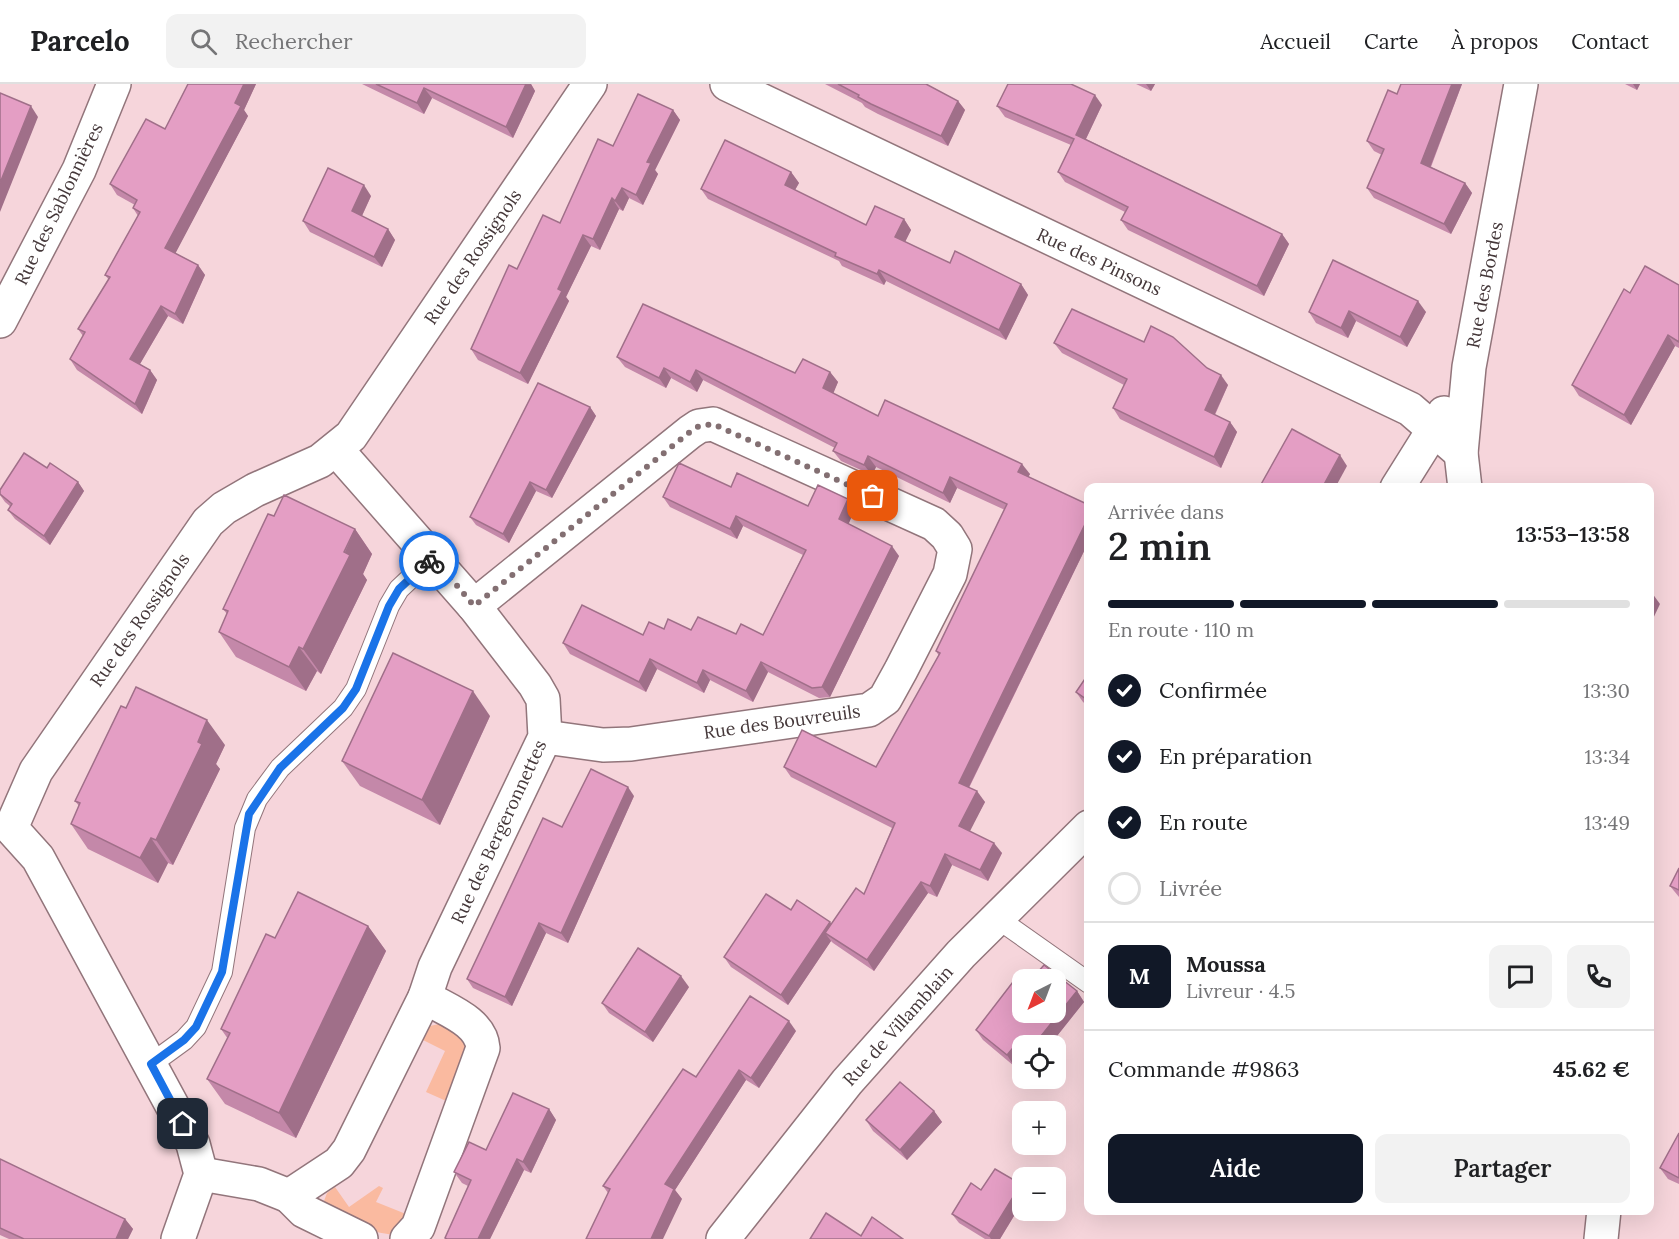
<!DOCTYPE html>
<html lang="fr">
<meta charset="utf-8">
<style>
body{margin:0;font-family:Lora,serif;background:#f2f2f2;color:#202124;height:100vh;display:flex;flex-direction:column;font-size:22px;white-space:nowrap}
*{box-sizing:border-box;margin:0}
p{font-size:20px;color:#757577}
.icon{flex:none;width:33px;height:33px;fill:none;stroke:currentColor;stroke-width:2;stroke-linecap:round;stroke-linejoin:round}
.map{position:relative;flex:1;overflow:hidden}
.panel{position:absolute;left:1084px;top:399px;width:570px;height:732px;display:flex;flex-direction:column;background:#fff;border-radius:12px;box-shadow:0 6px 24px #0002}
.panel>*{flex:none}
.needle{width:39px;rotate:222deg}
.controls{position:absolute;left:1012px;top:885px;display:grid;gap:12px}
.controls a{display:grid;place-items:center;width:54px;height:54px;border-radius:12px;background:#fff;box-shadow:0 6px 24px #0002;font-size:30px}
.pin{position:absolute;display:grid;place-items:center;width:51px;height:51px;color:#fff;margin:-26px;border-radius:12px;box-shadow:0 3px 9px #0006}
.courier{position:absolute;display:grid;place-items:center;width:60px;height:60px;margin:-30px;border:4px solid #1a73e8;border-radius:50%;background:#fff;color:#222;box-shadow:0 2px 8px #0007}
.summary em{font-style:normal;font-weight:600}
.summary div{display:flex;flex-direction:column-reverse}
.summary{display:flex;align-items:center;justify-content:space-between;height:102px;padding:0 24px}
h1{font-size:39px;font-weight:600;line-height:45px}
.bar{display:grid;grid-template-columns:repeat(4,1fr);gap:9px 6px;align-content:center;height:72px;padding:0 24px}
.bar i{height:8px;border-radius:4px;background:#e0e0e0}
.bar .on{background:#111827}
.bar p{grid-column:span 4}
.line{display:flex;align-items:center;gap:15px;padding:0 24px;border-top:2px solid #e0e0e0}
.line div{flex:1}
.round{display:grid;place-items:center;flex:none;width:63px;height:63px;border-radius:12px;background:#f2f2f2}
ol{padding:0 24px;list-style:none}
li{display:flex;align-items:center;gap:18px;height:66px}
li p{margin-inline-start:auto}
li .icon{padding:6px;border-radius:50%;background:#111827;color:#fff;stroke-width:4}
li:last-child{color:#757577}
li i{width:33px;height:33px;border:3px solid #e0e0e0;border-radius:50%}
.cta{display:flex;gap:12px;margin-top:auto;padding:12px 24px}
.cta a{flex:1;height:69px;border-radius:12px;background:#111827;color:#fff;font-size:24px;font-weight:600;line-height:69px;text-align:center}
.cta a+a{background:#f2f2f2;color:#202124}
header{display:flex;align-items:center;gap:36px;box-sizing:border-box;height:84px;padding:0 30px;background:#fff;border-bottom:2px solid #e0e0e0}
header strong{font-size:28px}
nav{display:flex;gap:33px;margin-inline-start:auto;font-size:21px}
.search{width:420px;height:54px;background:#f2f2f2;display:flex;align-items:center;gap:15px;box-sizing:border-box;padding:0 21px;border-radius:12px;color:#757577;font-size:22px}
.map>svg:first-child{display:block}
</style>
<header>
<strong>Parcelo</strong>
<div class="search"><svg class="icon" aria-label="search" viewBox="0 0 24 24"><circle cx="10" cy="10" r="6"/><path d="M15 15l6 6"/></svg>Rechercher</div>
<nav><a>Accueil</a><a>Carte</a><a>À propos</a><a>Contact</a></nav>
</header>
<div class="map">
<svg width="1679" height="1155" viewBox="0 0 1679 1155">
<rect width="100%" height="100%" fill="#f6d5db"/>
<g fill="#fabaa0">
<polygon points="439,940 449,941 469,961 453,1020 426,1008 445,967 419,954 430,942"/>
<path d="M379,1102L383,1104L376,1118L411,1132L398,1150C380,1153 332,1135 324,1117L327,1109L335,1103L349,1123Z"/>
</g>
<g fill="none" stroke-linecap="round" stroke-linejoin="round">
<g stroke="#92757b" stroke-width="22">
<g id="service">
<polyline points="997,834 1089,899"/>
<polyline points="151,980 184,956 196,943 222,888 245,744 257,715 280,684 343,624 356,605 389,522 399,505 433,473"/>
</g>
</g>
<g stroke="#92757b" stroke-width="36">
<g id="minor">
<polyline points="727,0 1410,325 1461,369"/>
<polyline points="0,237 79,86 114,0"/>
<polyline points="1397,404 1444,329"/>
<polyline points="1465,404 1461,369 1469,283 1521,0"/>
<polyline points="474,522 690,348 699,342 713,340 934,440 947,452 955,465 950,490 901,586 885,615 869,626 631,660 603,661 545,653"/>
<polyline points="201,1090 259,1100 289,1112 339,1079 349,1066 425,913 435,883 545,653 543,615 535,601 474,522 336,365"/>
<polyline points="289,1112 304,1127 361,1155"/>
<polyline points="178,1155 201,1090 193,1060 38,774 11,744 36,687 208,438 224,424 255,406 320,377 351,352 590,0"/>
<path d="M407,1155L418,1143L483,964C481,937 446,926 425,913"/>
<polyline points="723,1155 847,998 961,870 1089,743"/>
<polyline points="1601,1155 1604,1126"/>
</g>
</g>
<use href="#service" stroke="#fff" stroke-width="20"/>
<use href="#minor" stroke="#fff" stroke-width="33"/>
</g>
<g fill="#c488a9">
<polygon points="188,0 256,0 244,26 248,32 175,169 198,181 205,191 183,240 168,232 140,280 150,286 157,296 142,330 77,286 70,275 83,252 78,245 109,196 105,191 138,132 133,124 135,121 117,111 110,100 165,45"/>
<polygon points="362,0 531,0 535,7 513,54 432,14 424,30"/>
<polygon points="825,0 926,0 958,17 965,26 948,62 878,30 865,23 862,19"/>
<polygon points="1136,0 1155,0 1151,7"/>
<polygon points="1401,0 1462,0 1431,83 1465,99 1472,109 1451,150 1374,114 1367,104 1382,71 1374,67 1367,57 1397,10"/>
<polygon points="1625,0 1640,0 1637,6"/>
<polygon points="1102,21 1086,55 1282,150 1289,160 1264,212 1128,146 1121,136 1125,128 1065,98 1058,88 1071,61 1005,33 997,22"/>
<polygon points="673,26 680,36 655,86 658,90 643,121 629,114 623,127 619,125 600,166 591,162 566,213 569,217 528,300 478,276 471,265 517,185 560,139 613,62"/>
<polygon points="791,88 799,99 795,106 866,141 904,135 911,146 905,158 950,179 1021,200 1028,211 1006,256 886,197 884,201 842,182 839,177 708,115 701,105"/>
<polygon points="371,112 362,132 388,145 395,156 382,183 310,148 303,137"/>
<polygon points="1333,176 1426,228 1407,263 1356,237 1348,254 1316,239 1309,228"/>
<polygon points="1679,201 1679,264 1675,262 1631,341 1579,312 1572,301 1630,209"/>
<polygon points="1144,258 1207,284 1228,301 1215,331 1230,338 1237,348 1221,384 1120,335 1113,324 1124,301 1062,269 1054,259"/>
<polygon points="617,273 795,289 830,288 838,298 833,309 878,332 1030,390 1028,393 1089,421 1089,457 969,704 985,718 969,747 1002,769 988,797 952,781 937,813 928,809 874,887 833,859 831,857 788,921 731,883 724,873 791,826 831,841 864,810 892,744 791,693 784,683 876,683 939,572 936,567 1005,426 957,404 950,419 876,383 872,391 841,377 833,367 835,364 703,296 697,308 671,294 666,304 625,283"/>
<polygon points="590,323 596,332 552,414 536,407 509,459 476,441 470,433"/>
<polygon points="47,384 78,398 84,407 50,461 15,435 8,426 11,423 5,418 0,411 0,406"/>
<polygon points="731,403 808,422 848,415 855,425 848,440 899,472 830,613 819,614 768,588 753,618 710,596 704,609 657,585 646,608 570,570 563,559 643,551 664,545 691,546 736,550 763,551 803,471 743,442 737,455 670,423 663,413"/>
<polygon points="274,432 355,445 372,470 363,490 367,496 321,590 317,587 306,607 236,573 219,548 227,530 223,525"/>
<polygon points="1089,589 1089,623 1083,618 1076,608"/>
<polygon points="490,632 440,741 360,702 342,677"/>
<polygon points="225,661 216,680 220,685 173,781 168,779 158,799 88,765 71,740 79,722 75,717"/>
<polygon points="634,712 568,859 546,849 512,922 473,904 467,895 562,743"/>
<polygon points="1679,784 1679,813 1670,802"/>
<polygon points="368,842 386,867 296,1054 225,1020 207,995 228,955 221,945"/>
<polygon points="689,903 653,958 609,929 602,919"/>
<polygon points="1077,907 1084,918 1049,962 1023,962 1023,971 1014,982 983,956 976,946"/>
<polygon points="796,947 759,1004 746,996 675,1106 682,1115 608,1109 603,1102 696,993"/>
<polygon points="549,1025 556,1036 531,1089 524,1086 490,1155 445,1155 445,1154 468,1102 462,1099 454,1088"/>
<polygon points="934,1027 942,1038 907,1076 873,1047 866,1036"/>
<polygon points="1679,1049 1679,1100 1668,1095 1660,1084"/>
<polygon points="0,1075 125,1135 133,1145 128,1155 9,1155 0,1151"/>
<polygon points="1021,1100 1023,1103 1023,1117 1000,1155 985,1155 959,1139 952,1130 981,1106"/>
</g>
<g fill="#a06f89">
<polygon points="244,0 256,0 244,26 248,32 173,174 165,164"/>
<polygon points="526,0 531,0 535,7 513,54 506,43"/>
<polygon points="1146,0 1155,0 1151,7"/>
<polygon points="1452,0 1462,0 1428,89 1421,79"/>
<polygon points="1633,0 1640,0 1637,6"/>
<polygon points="424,4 432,14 424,30 417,19"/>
<polygon points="1095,11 1102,21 1083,61 1076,51"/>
<polygon points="958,17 965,26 948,62 941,52"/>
<polygon points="31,22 38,33 0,128 0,99"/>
<polygon points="673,26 680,36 655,86 658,90 643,121 636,111 647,78"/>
<polygon points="791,88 799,99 792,111 785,101"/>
<polygon points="1465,99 1472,109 1451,150 1444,140"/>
<polygon points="364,101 371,112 359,138 352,127"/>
<polygon points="622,104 629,114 623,127 615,117"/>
<polygon points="612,114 619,125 600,166 593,155"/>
<polygon points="904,135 911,146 902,164 895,153"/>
<polygon points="388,145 395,156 382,183 374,173"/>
<polygon points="1282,150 1289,160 1264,212 1257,202"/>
<polygon points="583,151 591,162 566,213 569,217 528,300 520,289 558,205"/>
<polygon points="198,181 205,191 183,240 175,230"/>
<polygon points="879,186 886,197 884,201 877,190"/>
<polygon points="1021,200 1028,211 1006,256 999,246"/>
<polygon points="1418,217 1426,228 1407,263 1400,253"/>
<polygon points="161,222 168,232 137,285 130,275"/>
<polygon points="1349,227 1356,237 1348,254 1341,244"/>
<polygon points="1668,251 1675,262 1631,341 1624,331"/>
<polygon points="664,284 671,294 666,304 659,294"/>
<polygon points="150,286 157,296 142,330 135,320"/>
<polygon points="696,286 703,296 697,308 690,298"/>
<polygon points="830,288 838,298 831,315 823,304"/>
<polygon points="1221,291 1228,301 1212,336 1205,326"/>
<polygon points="590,323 596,332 552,414 546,406"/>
<polygon points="1230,338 1237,348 1221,384 1214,373"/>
<polygon points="1340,371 1347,382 1335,404 1322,404"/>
<polygon points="868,372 876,383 872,391 864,381"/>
<polygon points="1022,380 1030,390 1025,399 1018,388"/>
<polygon points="950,393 957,404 950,419 943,409"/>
<polygon points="78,398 84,407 50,461 44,452"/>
<polygon points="530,398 536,407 509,459 503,450"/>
<polygon points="848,415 855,425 846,446 839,435"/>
<polygon points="736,432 743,442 737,455 730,445"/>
<polygon points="1089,432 1089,457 966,709 959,699"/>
<polygon points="355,445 372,470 363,490 367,496 321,590 303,565"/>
<polygon points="892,462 899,472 830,613 822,603"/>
<polygon points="1652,509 1660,520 1650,541 1650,514"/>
<polygon points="299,563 317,587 306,607 289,583"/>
<polygon points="650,575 657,585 646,608 639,598"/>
<polygon points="761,578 768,588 753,618 746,607"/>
<polygon points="703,586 710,596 704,609 697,599"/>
<polygon points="473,607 490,632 440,741 422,716"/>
<polygon points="207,636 225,661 216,680 220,685 173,781 156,756"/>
<polygon points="628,703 634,712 568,859 561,849"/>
<polygon points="977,707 985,718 967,753 959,742"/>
<polygon points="151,754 168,779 158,799 140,774"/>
<polygon points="994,759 1002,769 988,797 980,786"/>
<polygon points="945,770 952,781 937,813 930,802"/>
<polygon points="921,798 928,809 874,887 867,876"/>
<polygon points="830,838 837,848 825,849 831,857 788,921 781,911"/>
<polygon points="539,839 546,849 512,922 505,913"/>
<polygon points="368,842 386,867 296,1054 279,1029"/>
<polygon points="681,892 689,903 653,958 645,948"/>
<polygon points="1077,907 1084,918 1049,962 1033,962"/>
<polygon points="789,937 796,947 759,1004 751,994"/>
<polygon points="1022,953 1028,962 1023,962 1023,971 1014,982 1007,971"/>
<polygon points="739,986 746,996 675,1106 682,1115 663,1155 651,1155 665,1100"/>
<polygon points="549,1025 556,1036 531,1089 523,1078"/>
<polygon points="934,1027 942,1038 907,1076 900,1066"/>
<polygon points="517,1075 524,1086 490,1155 478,1155"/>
<polygon points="1021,1100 1023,1103 1023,1117 1000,1155 991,1155 989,1152"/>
<polygon points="125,1135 133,1145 128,1155 116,1155"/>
</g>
<g fill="#e49ec4" stroke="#a06f89" stroke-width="1.5">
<polygon points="188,0 244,0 235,19 241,22 165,164 198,181 175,230 161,222 130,275 150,286 135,320 70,275 85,248 78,245 110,193 105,191 140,128 133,124 137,116 110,100 146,35 165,45"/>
<polygon points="376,0 526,0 506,43 424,4 417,19"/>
<polygon points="838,0 926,0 958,17 941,52 871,20 858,13 859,11"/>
<polygon points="1008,0 1071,0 1095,11 1076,51 1282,150 1257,202 1121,136 1128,123 1058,88 1074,55 997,22"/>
<polygon points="1401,0 1452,0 1421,79 1465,99 1444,140 1367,104 1384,65 1367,57 1388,6 1397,10"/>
<polygon points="0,9 31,22 0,99"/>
<polygon points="638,10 673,26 647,78 651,79 636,111 622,104 615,117 612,114 593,155 583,151 558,205 562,207 520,289 471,265 509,181 517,185 543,131 560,139 598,55 613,62"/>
<polygon points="725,56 791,88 785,101 866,141 875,122 904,135 895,153 950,179 955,167 1021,200 999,246 879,186 877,190 835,172 836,169 701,105"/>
<polygon points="328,84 364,101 352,127 388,145 374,173 303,137"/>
<polygon points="1333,176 1418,217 1400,253 1349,227 1341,244 1309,228"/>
<polygon points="1645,182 1679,201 1679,258 1668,251 1624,331 1572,301 1624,205 1630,209"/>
<polygon points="643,220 795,289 803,275 830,288 823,304 878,332 885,316 1022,380 1018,388 1089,421 1089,432 959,699 977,707 959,742 994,759 980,786 945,770 930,802 921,798 867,876 825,849 856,804 864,810 895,739 784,683 802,646 876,683 940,569 936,567 1007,420 950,393 943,409 868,372 864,381 833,367 837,359 696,286 690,298 664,284 659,294 617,273"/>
<polygon points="1072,225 1144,258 1151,242 1173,253 1207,284 1221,291 1205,326 1230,338 1214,373 1113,324 1127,295 1054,259"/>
<polygon points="538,299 590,323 546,406 530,398 503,450 470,433"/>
<polygon points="1292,345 1340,371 1322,404 1259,404"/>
<polygon points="24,369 47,384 50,379 78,398 44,452 8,426 12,420 0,410 0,406"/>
<polygon points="679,379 731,403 737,389 808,422 818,401 848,415 839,435 892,462 822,603 812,604 761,578 746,607 703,586 697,599 650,575 639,598 563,559 582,521 643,551 649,538 664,545 668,535 691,546 698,533 736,550 741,540 763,551 806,466 736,432 730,445 663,413"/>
<polygon points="284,411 355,445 344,468 350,471 303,565 299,563 289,583 219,548 228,527 223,525 268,430 274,432"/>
<polygon points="393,569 473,607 422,716 342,677"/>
<polygon points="1089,589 1089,617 1076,608"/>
<polygon points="136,603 207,636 198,658 202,660 156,756 151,754 140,774 71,740 80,719 75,717 121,622 126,624"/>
<polygon points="591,685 628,703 561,849 539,839 505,913 467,895 543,734 562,743"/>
<polygon points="1679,784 1679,806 1670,802"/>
<polygon points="298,808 368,842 279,1029 207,995 230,949 221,945 266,850 275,854"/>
<polygon points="766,810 791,826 797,816 830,838 781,911 724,873"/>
<polygon points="638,864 681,892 645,948 602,919"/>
<polygon points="1044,881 1077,907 1033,962 1022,953 1007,971 976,946 1016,894 1023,899 1023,928 1056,928 1056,896 1031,896"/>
<polygon points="750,912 789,937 751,994 739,986 665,1100 674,1105 651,1155 586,1155 610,1105 603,1102 683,985 696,993"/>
<polygon points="900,998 934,1027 900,1066 866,1036"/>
<polygon points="513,1009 549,1025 523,1078 517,1075 478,1155 447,1155 445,1154 471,1096 454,1088 469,1058 486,1066"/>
<polygon points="1679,1049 1679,1094 1660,1084"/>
<polygon points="0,1075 125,1135 116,1155 24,1155 0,1144"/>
<polygon points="995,1085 1021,1100 989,1152 952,1130 971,1099 981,1106"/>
<polygon points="826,1129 861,1152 872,1133 903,1155 810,1155"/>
</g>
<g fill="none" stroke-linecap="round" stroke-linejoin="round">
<polyline stroke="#836f72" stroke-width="6" stroke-dasharray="0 10.8" points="429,477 433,473 474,522 690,348 699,342 713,340 873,412"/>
<polyline stroke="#1a73e8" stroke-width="8" points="183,1040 151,980 184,956 196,943 222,888 249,730 280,684 343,624 356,605 389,522 399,505 429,477"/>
</g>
<g text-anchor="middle" stroke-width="6" stroke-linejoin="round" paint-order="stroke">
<g font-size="18" fill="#45383a" stroke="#fff">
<text transform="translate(59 120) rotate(-64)" y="6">Rue des Sablonnières</text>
<text transform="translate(473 173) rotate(-56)" y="6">Rue des Rossignols</text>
<text transform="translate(1099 178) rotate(25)" y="6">Rue des Pinsons</text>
<text transform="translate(1485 201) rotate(-79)" y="6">Rue des Bordes</text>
<text transform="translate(140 536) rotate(-55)" y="6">Rue des Rossignols</text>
<text transform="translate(782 638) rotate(-8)" y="6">Rue des Bouvreuils</text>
<text transform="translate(499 748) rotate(-65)" y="6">Rue des Bergeronnettes</text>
<text transform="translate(898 942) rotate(-48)" y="6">Rue de Villamblain</text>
</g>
</g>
</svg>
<div class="controls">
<a><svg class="needle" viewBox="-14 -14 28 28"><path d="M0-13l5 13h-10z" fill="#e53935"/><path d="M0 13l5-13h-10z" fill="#757577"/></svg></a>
<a><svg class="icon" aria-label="locate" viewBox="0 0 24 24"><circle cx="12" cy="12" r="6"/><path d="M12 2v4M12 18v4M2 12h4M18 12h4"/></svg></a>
<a>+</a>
<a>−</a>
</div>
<div class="pin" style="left:873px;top:412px;background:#ea580c"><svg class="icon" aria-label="bag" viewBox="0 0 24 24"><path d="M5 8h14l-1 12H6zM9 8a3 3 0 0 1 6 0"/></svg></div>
<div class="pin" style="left:183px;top:1040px;background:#1f2937"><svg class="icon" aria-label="home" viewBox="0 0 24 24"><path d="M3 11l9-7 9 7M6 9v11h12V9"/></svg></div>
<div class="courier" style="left:429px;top:477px"><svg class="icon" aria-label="bike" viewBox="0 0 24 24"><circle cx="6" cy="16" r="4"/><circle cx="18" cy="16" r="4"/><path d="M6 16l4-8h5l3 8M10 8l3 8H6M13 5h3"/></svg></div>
<section class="panel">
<div class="summary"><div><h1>2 min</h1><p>Arrivée dans</p></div><em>13:53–13:58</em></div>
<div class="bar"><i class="on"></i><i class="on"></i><i class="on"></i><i></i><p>En route · 110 m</p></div>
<ol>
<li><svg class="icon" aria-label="check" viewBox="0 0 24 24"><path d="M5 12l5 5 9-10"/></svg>Confirmée<p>13:30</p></li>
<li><svg class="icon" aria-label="check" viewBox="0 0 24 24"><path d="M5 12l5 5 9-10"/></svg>En préparation<p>13:34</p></li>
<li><svg class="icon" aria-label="check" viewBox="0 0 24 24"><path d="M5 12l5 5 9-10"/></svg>En route<p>13:49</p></li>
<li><i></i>Livrée</li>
</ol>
<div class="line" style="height:108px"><b class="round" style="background:#111827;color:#fff">M</b><div><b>Moussa</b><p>Livreur · 4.5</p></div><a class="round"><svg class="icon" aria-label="chat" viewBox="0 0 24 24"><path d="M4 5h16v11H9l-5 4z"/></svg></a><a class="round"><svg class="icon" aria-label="phone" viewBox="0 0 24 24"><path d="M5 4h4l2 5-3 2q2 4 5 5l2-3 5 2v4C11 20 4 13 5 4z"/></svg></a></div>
<div class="line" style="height:78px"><div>Commande #9863</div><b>45.62 €</b></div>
<div class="cta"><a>Aide</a><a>Partager</a></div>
</section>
</div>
